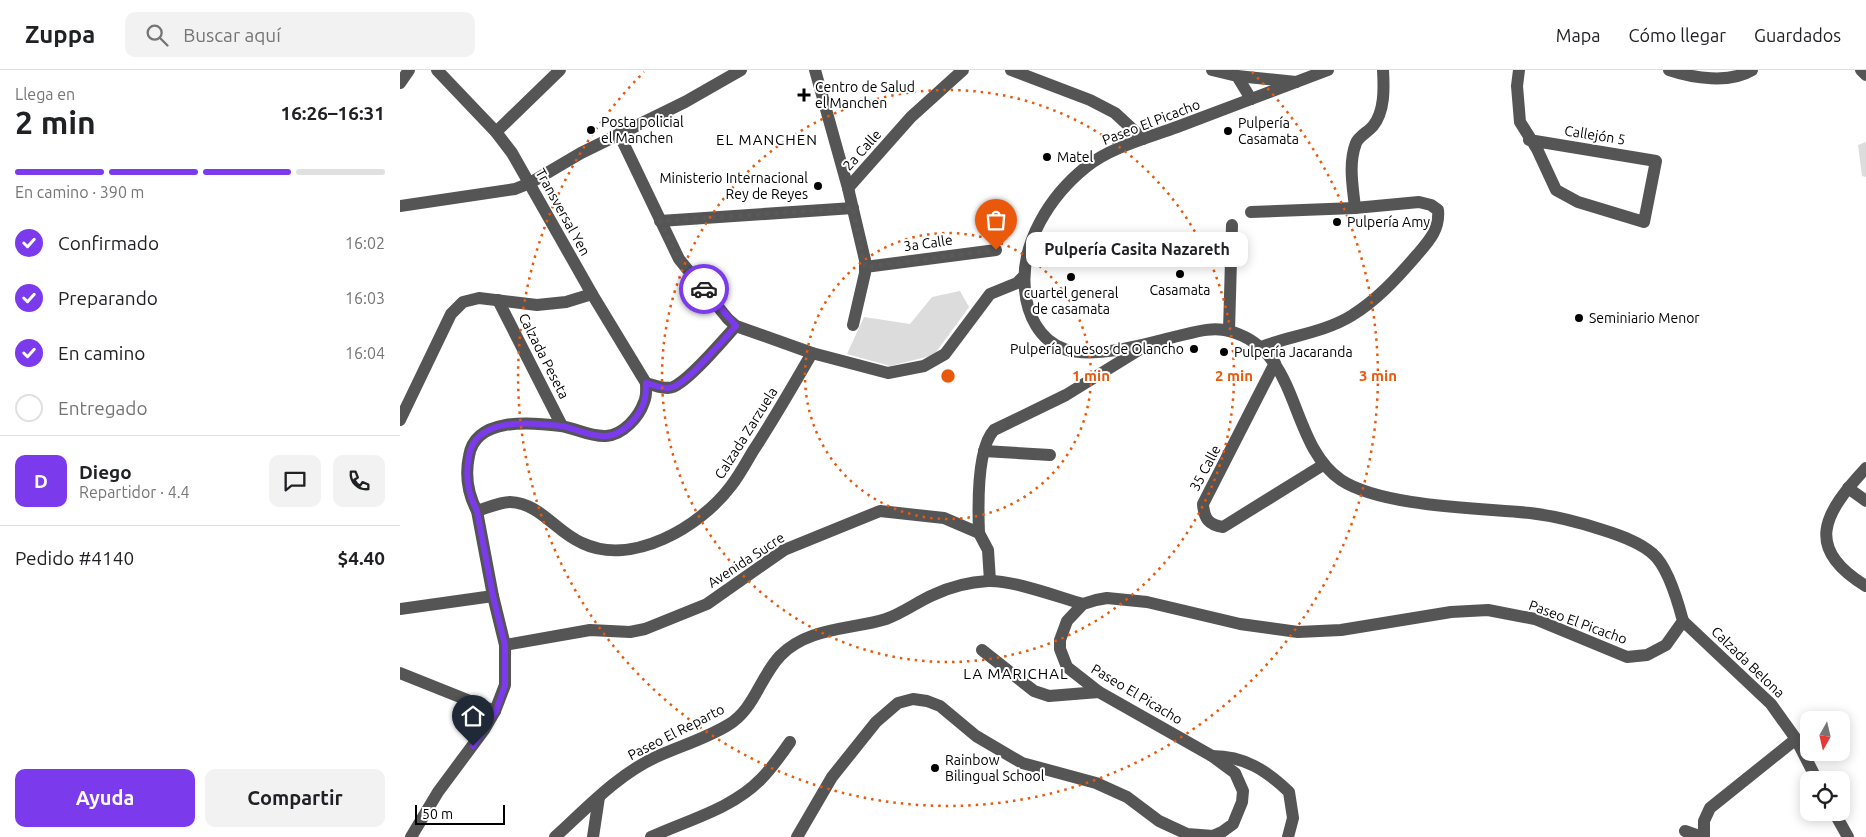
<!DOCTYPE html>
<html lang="es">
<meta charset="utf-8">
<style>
body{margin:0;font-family:Ubuntu,sans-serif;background:#f2f2f2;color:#202124;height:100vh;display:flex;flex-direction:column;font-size:19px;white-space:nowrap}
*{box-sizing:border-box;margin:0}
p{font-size:16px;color:#757577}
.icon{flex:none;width:28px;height:28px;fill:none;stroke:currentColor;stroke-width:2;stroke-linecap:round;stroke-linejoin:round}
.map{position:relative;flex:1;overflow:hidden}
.drawer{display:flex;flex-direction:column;background:#fff;width:400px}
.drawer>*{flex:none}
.needle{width:32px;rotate:188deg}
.buttons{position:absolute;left:1400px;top:641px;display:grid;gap:10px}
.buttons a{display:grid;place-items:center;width:50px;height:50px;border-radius:10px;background:#fff;box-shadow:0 2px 12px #0003;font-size:25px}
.scale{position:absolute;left:15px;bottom:12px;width:90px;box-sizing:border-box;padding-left:5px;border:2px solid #000;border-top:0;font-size:14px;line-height:18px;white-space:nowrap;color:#000;-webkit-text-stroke:4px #fff;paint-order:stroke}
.pin{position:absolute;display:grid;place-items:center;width:42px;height:42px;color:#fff;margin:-51px -21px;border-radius:50% 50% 50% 0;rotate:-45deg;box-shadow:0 0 5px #0007}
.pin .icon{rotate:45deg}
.courier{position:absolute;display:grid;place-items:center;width:50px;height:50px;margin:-25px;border:4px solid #7c3aed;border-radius:50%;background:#fff;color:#222;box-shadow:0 1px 6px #0007}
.bubble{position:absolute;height:35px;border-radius:10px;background:#fff;box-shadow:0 2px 12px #0003;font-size:16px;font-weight:700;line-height:35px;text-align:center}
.headline em{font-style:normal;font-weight:700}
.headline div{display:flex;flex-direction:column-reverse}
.headline{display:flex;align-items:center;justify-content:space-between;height:85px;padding:0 15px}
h1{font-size:32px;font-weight:700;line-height:38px}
.bar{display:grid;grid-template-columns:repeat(4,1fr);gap:8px 5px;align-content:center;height:60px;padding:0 15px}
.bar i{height:6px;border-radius:4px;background:#e0e0e0}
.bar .on{background:#7c3aed}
.bar p{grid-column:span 4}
.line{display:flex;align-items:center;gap:12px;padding:0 15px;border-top:1px solid #e0e0e0}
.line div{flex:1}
.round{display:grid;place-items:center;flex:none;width:52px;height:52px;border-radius:10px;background:#f2f2f2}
ol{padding:0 15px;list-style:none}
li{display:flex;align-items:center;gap:15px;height:55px}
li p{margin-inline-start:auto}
li .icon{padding:5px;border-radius:50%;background:#7c3aed;color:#fff;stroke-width:4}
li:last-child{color:#757577}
li i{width:28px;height:28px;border:2px solid #e0e0e0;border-radius:50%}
.primary-button{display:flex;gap:10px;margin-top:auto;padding:10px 15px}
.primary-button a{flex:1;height:58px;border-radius:10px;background:#7c3aed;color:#fff;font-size:20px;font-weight:700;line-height:58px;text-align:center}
.primary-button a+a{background:#f2f2f2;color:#202124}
header{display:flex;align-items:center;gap:30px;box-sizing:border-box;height:70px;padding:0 25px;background:#fff;border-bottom:1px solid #e0e0e0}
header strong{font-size:24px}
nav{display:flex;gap:28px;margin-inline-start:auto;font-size:18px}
.search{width:350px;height:45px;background:#f2f2f2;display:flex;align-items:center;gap:12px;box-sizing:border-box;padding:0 18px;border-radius:10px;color:#757577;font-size:19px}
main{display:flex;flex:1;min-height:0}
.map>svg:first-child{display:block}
</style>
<header>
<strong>Zuppa</strong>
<div class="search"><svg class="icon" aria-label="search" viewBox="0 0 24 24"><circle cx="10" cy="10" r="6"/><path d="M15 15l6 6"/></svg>Buscar aquí</div>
<nav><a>Mapa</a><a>Cómo llegar</a><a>Guardados</a></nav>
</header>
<main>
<section class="drawer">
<div class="headline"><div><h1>2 min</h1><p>Llega en</p></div><em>16:26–16:31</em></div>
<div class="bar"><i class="on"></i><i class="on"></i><i class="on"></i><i></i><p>En camino · 390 m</p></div>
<ol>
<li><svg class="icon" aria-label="check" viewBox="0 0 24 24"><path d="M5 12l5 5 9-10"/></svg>Confirmado<p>16:02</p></li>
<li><svg class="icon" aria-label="check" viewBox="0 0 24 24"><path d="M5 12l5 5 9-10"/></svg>Preparando<p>16:03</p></li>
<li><svg class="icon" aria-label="check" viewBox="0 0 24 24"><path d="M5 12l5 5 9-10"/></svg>En camino<p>16:04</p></li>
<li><i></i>Entregado</li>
</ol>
<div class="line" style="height:90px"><b class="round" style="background:#7c3aed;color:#fff">D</b><div><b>Diego</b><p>Repartidor · 4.4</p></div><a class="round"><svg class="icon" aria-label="chat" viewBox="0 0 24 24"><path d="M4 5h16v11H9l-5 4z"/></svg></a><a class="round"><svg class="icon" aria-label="phone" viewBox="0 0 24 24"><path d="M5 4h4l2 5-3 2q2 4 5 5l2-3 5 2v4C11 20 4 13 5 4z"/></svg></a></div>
<div class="line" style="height:65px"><div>Pedido #4140</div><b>$4.40</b></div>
<div class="primary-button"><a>Ayuda</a><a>Compartir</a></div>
</section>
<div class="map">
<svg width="1466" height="767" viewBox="0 0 1466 767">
<rect width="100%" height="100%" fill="#fff"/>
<g fill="#dcdcdc">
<polygon points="1466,72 1466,107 1462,106 1458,75"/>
<polygon points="560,221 569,237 534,285 490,296 447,284 464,247 510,254 532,227"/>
</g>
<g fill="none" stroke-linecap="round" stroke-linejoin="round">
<g stroke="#555" stroke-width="12">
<polyline points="37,0 96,62 112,83 192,224 246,313"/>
<polyline points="415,0 448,118 465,190 465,203 453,255"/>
<polyline points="611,0 690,30 715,43 743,69"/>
<polyline points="812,0 837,6 851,29"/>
<polyline points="1119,0 1117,16 1120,52 1137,79 1156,120 1178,132 1244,152 1256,91 1129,70"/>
<path d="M1269,0C1293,8 1329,14 1352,0"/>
<polyline points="1461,0 1466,5"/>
<polyline points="837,6 896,12"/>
<polyline points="0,13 9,0"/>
<polyline points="96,62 160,0"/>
<polyline points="219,64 279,189 328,249 336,256 412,283 488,303 524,296 545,284 590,224 617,213 623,207"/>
<polyline points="448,118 511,47 563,0"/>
<polyline points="0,136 115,119 130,113 181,83 285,32 341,0"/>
<path d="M955,138C953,117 948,94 956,73C959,66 968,62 973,56C985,41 984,18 983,0"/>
<path d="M851,142L955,138L1019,132L1031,135L1038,140C1040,160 1028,172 1016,186C996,209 977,230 951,246C925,262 890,266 861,277"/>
<polyline points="260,151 453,138"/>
<polyline points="465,197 596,180"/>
<polyline points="98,230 162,356"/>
<polyline points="829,261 832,155"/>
<path d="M875,293L803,434C804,449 809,455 823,457L923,395"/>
<path d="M246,313C254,315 265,320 273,317C290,310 323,270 336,256"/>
<polyline points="0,350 51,244 63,232 79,228 137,235 166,232 192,224"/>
<polyline points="584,381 650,385"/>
<path d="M1466,398C1424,443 1403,478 1466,516"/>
<polyline points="1448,418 1466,431"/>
<path d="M77,441C87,438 100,432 110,432C140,433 156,462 182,473C232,497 300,457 331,416C339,406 346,393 353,381C374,349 393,316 412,283"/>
<path d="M579,463C578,437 577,378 594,360L666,325L747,275"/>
<polyline points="0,539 93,526"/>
<polyline points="1283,551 1371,634 1396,669 1417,710"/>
<polyline points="105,575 190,560 230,562 245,559 307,534 384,480 480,441 544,448 579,463 588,480 590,511"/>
<polyline points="582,580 634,621 649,626 699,622"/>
<polyline points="0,603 95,641"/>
<path d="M812,686C844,686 866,700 889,722L893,748L888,767"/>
<polyline points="1434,742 1448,767"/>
<polyline points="1285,761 1302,767"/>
<path d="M11,767L38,722L84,660L95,641L105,615V575L93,526L77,441C68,424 65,405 69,386C75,347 131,352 161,356C175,358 190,367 206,366C223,365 239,347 244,332C247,326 246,319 246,313"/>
<path d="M155,767C186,739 217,705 256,687C280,676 305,669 328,655C354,640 360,607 380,586C408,557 450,560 486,549C503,543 517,532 533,525C550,517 569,512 588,511C613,510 658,527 683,534"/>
<polyline points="193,767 199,727"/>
<path d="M251,767C288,750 332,739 361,709C372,698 381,685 390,672"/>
<path d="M397,767L432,707L476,652L498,633L513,629L527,631L540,636L576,666L622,693L696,713L727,727L759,751L787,764L813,766L822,762L833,754L842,732L843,721L835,703L812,686L699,622L667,597L660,579V570L667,551L683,534L696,530L707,528L747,532L840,554L898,562L941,560L1051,542L1088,540L1135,549L1227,587L1247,585L1266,575L1283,551C1278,532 1268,497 1253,484C1240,472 1219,465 1203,460C1179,452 1155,446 1130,443C1080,438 982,437 941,410C887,373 902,280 829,261C811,256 792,263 774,267C743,275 695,289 664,279C639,270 627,244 625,220C620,173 650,126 686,97C711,77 747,68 777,57C827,38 878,19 928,0"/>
<polyline points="1304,767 1304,751 1310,738 1396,669"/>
</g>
</g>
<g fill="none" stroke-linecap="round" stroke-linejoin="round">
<polyline stroke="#595959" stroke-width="5" stroke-dasharray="0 9" points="304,219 279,189 260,151 453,138 465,197 596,180"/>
<path stroke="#7c3aed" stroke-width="6" d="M73,676L96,641L105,615V575L93,526L77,441C68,424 65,405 69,386C75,347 130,352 161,356C175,358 190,367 206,366C223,365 239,347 244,332C246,326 246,319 246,313C254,315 264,320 273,317C290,310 322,271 336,256L304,219"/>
</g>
<g fill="none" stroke="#e8590c" stroke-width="2.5" stroke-dasharray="2.5 5">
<circle cx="548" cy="306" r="143"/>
<circle cx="548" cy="306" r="286"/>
<path d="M852 2A430 430 0 1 1 244 2"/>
</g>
<g fill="#000" stroke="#fff" stroke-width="2">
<path d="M401.5 17.5h5v5h5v5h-5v5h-5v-5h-5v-5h5z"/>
<circle cx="191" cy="60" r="5"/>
<circle cx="828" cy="61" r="5"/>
<circle cx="647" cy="87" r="5"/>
<circle cx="418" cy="116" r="5"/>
<circle cx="937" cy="152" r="5"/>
<circle cx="780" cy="204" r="5"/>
<circle cx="671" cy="207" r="5"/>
<circle cx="1179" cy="248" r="5"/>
<circle cx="794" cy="279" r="5"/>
<circle cx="824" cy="282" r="5"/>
<circle cx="535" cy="698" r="5"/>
</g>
<g text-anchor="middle" stroke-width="4" stroke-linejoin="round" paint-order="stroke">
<g font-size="14" fill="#000" stroke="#fff" text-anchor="start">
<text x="415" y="22">Centro de Salud<tspan x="415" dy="16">el Manchen</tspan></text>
<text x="201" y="57">Posta policial<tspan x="201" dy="16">el Manchen</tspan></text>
<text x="838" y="58">Pulpería<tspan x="838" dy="16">Casamata</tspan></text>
<text x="657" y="92">Matel</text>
<text x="408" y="113" text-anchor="end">Ministerio Internacional<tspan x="408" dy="16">Rey de Reyes</tspan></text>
<text x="947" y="157">Pulpería Amy</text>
<text x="780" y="225" text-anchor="middle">Casamata</text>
<text x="671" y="228" text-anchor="middle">cuartel general<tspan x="671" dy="16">de casamata</tspan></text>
<text x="1189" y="253">Seminiario Menor</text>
<text x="784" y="284" text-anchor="end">Pulpería quesos de Olancho</text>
<text x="834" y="287">Pulpería Jacaranda</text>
<text x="545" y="695">Rainbow<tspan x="545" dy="16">Bilingual School</tspan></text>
</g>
<g font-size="14" fill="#000" stroke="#fff">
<text transform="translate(751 52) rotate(-21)" y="5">Paseo El Picacho</text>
<text transform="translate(1195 65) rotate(9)" y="5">Callejón 5</text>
<text transform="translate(462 80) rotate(-48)" y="5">2a Calle</text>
<text transform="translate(163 142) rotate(61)" y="5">Transversal Yen</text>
<text transform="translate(528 173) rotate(-8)" y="5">3a Calle</text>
<text transform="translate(144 286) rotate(63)" y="5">Calzada Peseta</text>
<text transform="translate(346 363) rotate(-58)" y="5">Calzada Zarzuela</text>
<text transform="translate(805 398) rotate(-62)" y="5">35 Calle</text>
<text transform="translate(346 490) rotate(-33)" y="5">Avenida Sucre</text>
<text transform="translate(1178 552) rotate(20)" y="5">Paseo El Picacho</text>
<text transform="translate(1348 592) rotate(44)" y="5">Calzada Belona</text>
<text transform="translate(737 624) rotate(31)" y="5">Paseo El Picacho</text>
<text transform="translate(276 662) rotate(-27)" y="5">Paseo El Reparto</text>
</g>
<g font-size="15" letter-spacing="1" fill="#000" stroke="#fff">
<text x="367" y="75">EL MANCHEN</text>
<text x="616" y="609">LA MARICHAL</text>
</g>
</g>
<circle cx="548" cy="306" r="8" fill="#e8590c" stroke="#fff" stroke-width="2.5"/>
<g font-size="15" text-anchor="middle" font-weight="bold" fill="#e8590c" stroke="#fff" stroke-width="4" stroke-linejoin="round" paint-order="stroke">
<text x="691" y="311">1 min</text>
<text x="834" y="311">2 min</text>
<text x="978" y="311">3 min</text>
</g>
</svg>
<div class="buttons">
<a><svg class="needle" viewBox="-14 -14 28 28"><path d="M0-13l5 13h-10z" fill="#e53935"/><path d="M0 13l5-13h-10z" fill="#757577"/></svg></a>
<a><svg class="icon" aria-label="locate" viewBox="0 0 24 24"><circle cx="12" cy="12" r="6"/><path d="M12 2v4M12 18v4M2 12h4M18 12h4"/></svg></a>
</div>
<div class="scale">50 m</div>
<div class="pin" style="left:596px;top:180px;background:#ea580c"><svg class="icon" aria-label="bag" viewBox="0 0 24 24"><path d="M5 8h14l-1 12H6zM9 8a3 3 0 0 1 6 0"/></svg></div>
<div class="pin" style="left:73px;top:676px;background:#1f2937"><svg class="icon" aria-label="home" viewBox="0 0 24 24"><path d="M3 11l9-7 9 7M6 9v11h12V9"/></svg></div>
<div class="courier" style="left:304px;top:219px"><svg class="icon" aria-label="car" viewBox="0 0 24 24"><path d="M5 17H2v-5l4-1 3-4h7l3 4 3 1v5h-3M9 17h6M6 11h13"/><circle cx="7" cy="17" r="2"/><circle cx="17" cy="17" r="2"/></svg></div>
<div class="bubble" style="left:626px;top:162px;width:222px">Pulpería Casita Nazareth</div>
</div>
</main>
